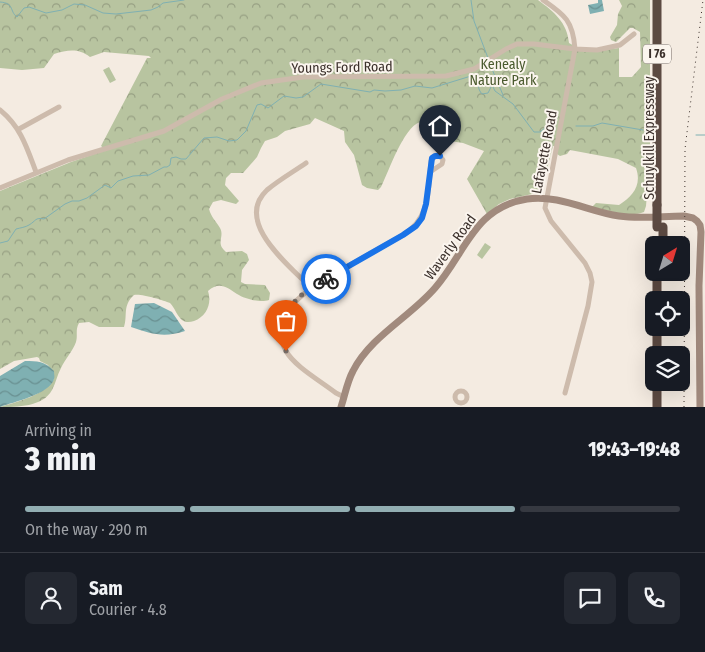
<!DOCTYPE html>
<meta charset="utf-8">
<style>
body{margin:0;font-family:"Fira Sans Condensed",sans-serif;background:#242831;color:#f1f3f6;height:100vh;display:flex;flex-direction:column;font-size:19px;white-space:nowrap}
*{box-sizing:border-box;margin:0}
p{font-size:16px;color:#9ea1a6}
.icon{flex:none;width:28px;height:28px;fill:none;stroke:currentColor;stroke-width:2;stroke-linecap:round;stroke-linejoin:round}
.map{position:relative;height:407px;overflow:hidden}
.drawer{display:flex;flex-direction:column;background:#171b24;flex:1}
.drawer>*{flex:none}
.needle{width:32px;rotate:38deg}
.tools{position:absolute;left:645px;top:236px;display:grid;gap:10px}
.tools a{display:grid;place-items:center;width:45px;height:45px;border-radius:8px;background:#171b24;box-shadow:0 5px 20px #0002;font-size:25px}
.pin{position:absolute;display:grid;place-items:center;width:42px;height:42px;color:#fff;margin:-51px -21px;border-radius:50% 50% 50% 0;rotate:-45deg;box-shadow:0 0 5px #0007}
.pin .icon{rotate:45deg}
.courier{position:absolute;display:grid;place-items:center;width:50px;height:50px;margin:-25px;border:4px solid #1a73e8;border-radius:50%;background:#fff;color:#222;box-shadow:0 1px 6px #0007}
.head em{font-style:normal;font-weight:800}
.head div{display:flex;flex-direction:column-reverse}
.head{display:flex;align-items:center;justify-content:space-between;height:85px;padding:0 25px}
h1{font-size:32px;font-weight:800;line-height:38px}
.bar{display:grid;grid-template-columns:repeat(4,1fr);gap:8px 5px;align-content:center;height:60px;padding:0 25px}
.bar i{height:6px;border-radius:4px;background:#363941}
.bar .current{background:#92aeb2}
.bar p{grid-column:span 4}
.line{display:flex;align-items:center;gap:12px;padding:0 25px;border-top:1px solid #363941}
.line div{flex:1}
.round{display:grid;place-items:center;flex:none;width:52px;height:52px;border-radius:8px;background:#242831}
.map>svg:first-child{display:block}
</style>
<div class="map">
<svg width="705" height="407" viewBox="0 0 705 407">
<defs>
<pattern id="forest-crowns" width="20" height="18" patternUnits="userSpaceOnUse" patternTransform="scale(1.25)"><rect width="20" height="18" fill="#b8c4a0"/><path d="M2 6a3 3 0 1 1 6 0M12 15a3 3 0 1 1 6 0" fill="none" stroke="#97a083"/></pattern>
<pattern id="water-waves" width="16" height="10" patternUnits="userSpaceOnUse" patternTransform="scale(1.25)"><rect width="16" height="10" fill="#7fb0b2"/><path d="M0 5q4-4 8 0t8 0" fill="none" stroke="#699091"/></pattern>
</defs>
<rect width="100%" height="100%" fill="#f4ebe1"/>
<g fill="#b8c4a0">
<polygon points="109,67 116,80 110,83 103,70"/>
<polygon points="485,243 491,247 482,259 477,255"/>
</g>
<path fill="url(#forest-crowns)" d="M0,0H538C554,12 567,22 569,43L585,52L619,48V77H632L641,67L640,32L633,28H630L616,42L611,40L610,37L617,25L618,14L622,6L619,0H650V156L646,206L644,212C629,218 607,210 592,207L596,203L619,205C633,196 642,185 636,168L618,159L570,150L567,154L560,156L557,154V147L553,146L541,192L510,199L499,204L487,214L467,179L484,151L463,143L443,140L420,122C403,128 389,171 381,187L378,190L367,188L362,185L354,155L345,142L344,131L315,118L310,124L285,131L277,137L265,141L261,148L257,157L243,173H231L226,178L225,185L239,201L236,204L221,200L213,202L209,209C211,217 216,221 220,228C225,237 215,243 226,252L242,251L247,254L249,260L242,270L241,282L245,284L265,285L270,293L269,300C260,303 245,299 237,294C227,287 219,281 208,291C212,303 207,316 194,321C190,322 186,323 182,320C177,316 175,308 170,303C163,300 140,293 134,295C122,306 128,315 124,327H99L89,322L79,323C75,330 78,335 76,342C73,351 65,359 61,368C57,375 56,383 52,390C43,407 17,407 0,407C19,401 43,396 54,379L48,365L40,361L39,358L37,357L14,361L0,369V191L71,162L106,150L101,146L147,58H151L149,56L104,52L90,57C78,48 68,50 54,54L44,68L22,70L0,68Z"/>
<g fill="url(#water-waves)">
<polygon points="598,0 602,0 604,11 590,14 588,5 598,3"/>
<path d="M154,303L172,312L185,331C164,338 151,334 131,327L135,304Z"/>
<path d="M25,361C37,361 45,361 54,371C54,374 55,377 54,379C50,394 13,402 0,407V376Z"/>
</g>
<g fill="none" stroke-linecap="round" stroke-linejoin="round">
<g stroke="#7fb0b2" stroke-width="1">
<polyline points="471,0 474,21 488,58"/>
<path d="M0,2C15,3 9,11 17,17L24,8L29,7L46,13L62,10L74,4L85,5L103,13L116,14L151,10L158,7L163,3L184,0"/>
<polyline points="489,62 503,95"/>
<polyline points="576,126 593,126 602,123 643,130"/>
<polyline points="696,135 705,135"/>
<path d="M0,243L8,241L16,229C20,228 26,227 29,225C36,221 35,217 44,219L65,204L72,201H79L87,198L105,185L111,188L118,181L133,176L149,175L164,167H167L170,165L171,158L176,157L181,159H186L204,138L217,137L229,141L237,140L246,131L257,105L261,104L268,108L284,96L296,98L303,97L321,84L370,92L374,90L385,91L401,90L415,86L432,88L471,76L475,77C479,82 477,89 482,94L488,93L492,85L495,91L513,104L534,132H540L545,128"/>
</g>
<g stroke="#cdbbac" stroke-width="5">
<path d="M543,0C565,15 573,21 575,49L545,208L551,221L585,263L590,273L592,282L588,306L565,393"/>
<path d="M0,110C21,127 27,148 36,172"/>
<polyline points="19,129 59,107"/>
<path d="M306,163C293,172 279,180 267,190C233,222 290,266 311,288"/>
<polyline points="0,188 68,160 164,131 222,99 261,83 303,77 446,76 474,69 506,49 517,44 534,44 575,49 597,50 620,45 634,34"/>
<circle cx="461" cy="397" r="6"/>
<path d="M344,397L336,393C322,382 294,366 286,351C263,309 321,282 350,265C368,255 385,245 403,235C431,218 428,190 431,161L435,156H440L443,160L442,164L430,172"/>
</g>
<path stroke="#a18a7d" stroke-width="7" d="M341,407C345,395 347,382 353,371C371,336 410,317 435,288C465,254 474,207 527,199C558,194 590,212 619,216C640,219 663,216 684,216L693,218L697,221L700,225L701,232L699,286L700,407"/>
<g stroke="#5c4a42" stroke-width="9">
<polyline points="657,0 657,205"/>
<polyline points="663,245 663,227"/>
<polyline points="657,300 657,272"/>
<polyline points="657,328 657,355"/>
<polyline points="657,382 657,407"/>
</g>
<polyline stroke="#3b302b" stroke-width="1" stroke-dasharray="1 4" stroke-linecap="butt" points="684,407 685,149 703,0"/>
<polyline stroke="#5c4a42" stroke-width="9" points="657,205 657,227"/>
</g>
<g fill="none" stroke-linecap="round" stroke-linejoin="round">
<path stroke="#7c716b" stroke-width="5" stroke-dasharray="0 9" d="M286,351C271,316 298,294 326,279"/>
<polyline stroke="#1a73e8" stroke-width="6" points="326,279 403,235 416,226 422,218 426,204 432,158 435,156 440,156"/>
</g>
<g text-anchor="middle" stroke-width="4" stroke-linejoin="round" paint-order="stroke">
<rect fill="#fbf5ee" stroke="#756b66" stroke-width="1" x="643" y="44.5" width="28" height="19" rx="4"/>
<g font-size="12" font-weight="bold" fill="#3b302b">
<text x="657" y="58">I 76</text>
</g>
<g font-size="14" fill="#4a5a2e" stroke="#fbf5ee">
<text x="503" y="69">Kenealy<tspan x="503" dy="16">Nature Park</tspan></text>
</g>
<g font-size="14" fill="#3b302b" stroke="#fbf5ee">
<text transform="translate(342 67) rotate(-1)" y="5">Youngs Ford Road</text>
<text transform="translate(649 138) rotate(-90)" y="5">Schuylkill Expressway</text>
<text transform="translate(544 152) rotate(-79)" y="5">Lafayette Road</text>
<text transform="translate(450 247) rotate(-54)" y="5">Waverly Road</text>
</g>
</g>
</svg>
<div class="tools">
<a><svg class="needle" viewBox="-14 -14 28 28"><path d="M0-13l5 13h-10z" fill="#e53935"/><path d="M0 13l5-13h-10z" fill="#9ea1a6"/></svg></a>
<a><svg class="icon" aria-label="locate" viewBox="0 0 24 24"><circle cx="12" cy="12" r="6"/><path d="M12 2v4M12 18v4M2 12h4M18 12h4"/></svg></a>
<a><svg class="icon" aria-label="layers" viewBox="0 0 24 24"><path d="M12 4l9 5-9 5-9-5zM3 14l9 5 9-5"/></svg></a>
</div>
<div class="pin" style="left:286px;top:351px;background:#ea580c"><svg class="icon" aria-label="bag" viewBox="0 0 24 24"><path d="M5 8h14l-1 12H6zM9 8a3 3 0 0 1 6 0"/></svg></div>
<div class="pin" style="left:440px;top:156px;background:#1f2937"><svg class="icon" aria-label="home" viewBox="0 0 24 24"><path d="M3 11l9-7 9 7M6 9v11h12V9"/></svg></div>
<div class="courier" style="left:326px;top:279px"><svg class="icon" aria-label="bike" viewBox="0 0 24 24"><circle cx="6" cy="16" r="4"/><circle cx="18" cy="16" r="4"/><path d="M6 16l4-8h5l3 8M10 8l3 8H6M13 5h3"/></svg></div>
</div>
<section class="drawer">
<div class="head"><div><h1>3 min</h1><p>Arriving in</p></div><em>19:43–19:48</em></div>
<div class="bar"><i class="current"></i><i class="current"></i><i class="current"></i><i></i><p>On the way · 290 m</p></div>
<div class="line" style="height:90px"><a class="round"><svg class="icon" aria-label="person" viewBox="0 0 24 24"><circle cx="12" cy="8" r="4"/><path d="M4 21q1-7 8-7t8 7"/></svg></a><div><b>Sam</b><p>Courier · 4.8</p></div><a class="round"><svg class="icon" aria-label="chat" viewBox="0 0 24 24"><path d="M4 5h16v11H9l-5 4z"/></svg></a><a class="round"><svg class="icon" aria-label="phone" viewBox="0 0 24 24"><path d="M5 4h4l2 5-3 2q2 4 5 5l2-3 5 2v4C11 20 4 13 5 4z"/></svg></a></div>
</section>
